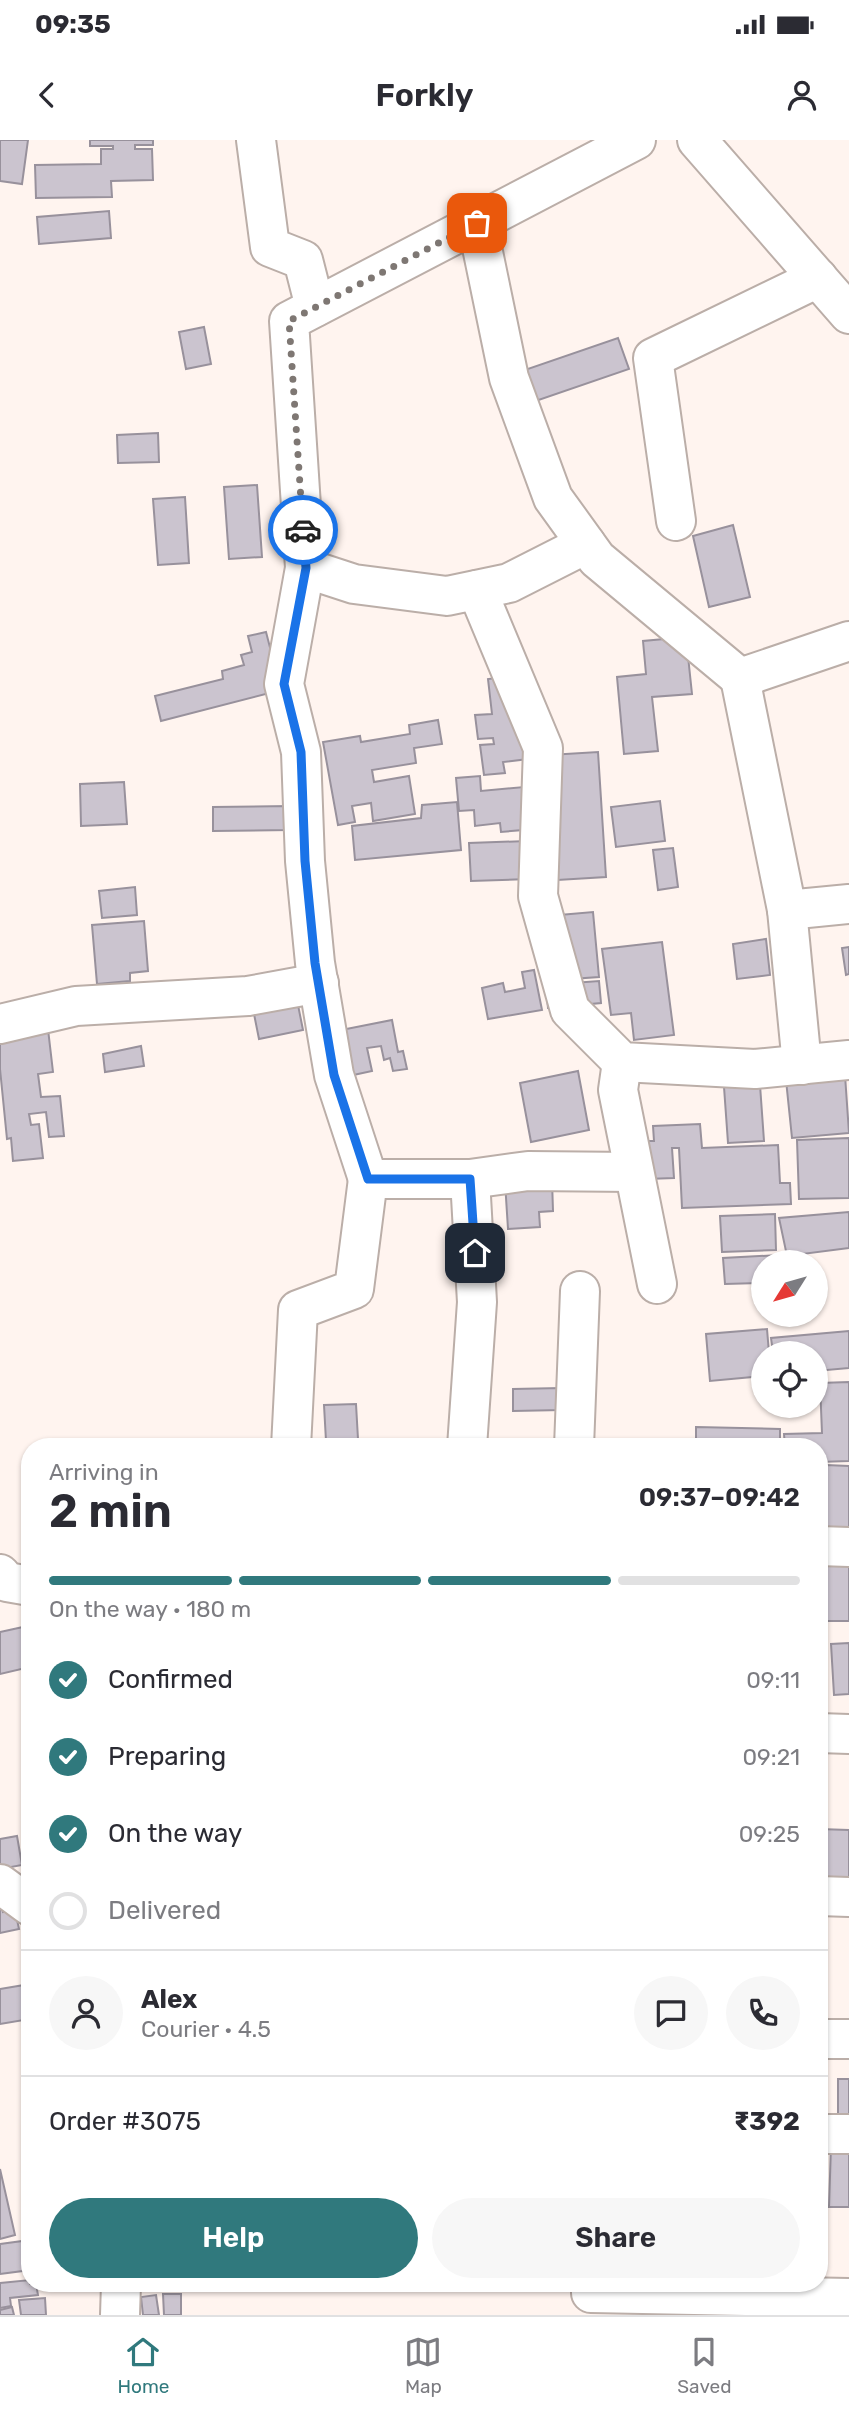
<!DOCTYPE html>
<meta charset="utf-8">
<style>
body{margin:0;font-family:Rubik,sans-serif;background:#f7f7f7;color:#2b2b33;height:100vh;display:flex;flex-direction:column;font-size:26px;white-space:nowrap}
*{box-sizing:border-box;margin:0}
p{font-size:23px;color:#7c7c81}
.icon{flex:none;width:38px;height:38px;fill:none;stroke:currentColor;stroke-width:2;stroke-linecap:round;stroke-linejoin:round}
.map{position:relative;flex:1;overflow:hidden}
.drawer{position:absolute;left:21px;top:1298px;width:807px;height:854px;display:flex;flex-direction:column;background:#fff;border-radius:28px;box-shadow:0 2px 5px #0004}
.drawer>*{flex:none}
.needle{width:46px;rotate:233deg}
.fabs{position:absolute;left:751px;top:1110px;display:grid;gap:14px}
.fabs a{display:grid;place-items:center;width:77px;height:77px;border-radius:50%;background:#fff;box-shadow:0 2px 5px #0004;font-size:35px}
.pin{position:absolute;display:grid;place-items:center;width:60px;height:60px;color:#fff;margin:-30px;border-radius:14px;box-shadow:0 4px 10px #0006}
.courier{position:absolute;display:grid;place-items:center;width:70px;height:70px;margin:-35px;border:5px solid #1a73e8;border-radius:50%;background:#fff;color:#222;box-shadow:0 2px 9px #0007}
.head em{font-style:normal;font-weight:600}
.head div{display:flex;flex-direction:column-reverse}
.head{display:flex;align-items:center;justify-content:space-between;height:119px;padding:0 28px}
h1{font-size:46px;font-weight:600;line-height:52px}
.bar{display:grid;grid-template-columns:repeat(4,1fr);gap:10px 7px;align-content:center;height:84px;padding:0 28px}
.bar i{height:9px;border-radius:5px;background:#e1e1e2}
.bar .active{background:#30797d}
.bar p{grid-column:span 4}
.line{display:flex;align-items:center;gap:18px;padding:0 28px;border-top:2px solid #e1e1e2}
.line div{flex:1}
.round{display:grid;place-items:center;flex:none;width:74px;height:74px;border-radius:37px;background:#f7f7f7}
ol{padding:0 28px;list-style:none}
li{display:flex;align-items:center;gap:21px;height:77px}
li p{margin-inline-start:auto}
li .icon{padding:7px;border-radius:50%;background:#30797d;color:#fff;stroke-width:4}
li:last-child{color:#7c7c81}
li i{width:38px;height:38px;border:4px solid #e1e1e2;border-radius:50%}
.primary-button{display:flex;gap:14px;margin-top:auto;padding:14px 28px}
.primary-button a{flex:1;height:80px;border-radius:42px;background:#30797d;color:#fff;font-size:28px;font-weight:600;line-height:80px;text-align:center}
.primary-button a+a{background:#f7f7f7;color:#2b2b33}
.status{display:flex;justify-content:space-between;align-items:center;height:49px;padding:0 35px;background:#fff;direction:ltr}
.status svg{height:19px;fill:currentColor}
header{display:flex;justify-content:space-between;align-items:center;height:91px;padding:0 28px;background:#fff;font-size:32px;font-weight:600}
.menu{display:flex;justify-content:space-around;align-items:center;height:98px;border-top:2px solid #e1e1e2;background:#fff;font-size:19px;color:#7c7c81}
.menu a{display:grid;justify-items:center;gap:4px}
.menu .active{color:#30797d}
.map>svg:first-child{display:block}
</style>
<div class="status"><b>09:35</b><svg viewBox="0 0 49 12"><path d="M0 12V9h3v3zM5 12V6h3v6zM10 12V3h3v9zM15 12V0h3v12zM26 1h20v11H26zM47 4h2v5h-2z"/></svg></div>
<header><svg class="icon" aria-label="back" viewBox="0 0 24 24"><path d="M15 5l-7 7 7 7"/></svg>Forkly<svg class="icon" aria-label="person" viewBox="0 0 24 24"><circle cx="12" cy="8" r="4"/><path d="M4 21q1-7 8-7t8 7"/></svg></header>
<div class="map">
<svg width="849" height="2175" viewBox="0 0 849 2175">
<rect width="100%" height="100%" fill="#fff4ef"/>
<g fill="#cbc4cf" stroke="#98919c" stroke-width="2">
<polygon points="0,0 28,0 22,44 0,41"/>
<polygon points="90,0 153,0 153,5 135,5 135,9 152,9 153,40 111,41 112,57 36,58 35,25 101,24 101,9 113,9 113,6 90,6"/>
<polygon points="109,71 111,98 39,104 37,77"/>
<polygon points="204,187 211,224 186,229 179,192"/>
<polygon points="618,198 629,229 524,265 513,234"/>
<polygon points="158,293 159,322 118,323 117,295"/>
<polygon points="257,345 262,417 229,419 224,347"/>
<polygon points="185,357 189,423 158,425 153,359"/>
<polygon points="733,385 750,457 709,467 693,396"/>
<polygon points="266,492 281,550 161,581 155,556 223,539 222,531 244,525 241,515 252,512 248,496"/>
<polygon points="686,497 692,554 652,557 658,611 624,614 617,537 646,534 643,501"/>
<polygon points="519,535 528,619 503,622 505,633 484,635 480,605 494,604 493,598 478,599 475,575 492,574 488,539"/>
<polygon points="438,580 442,604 414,608 416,623 372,630 374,642 409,636 415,674 373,681 371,663 352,666 355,682 338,685 323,602 360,596 361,602 410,594 409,585"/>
<polygon points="598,612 606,737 541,741 533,616"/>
<polygon points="480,636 481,651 524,647 523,690 501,692 500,683 475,686 474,670 459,671 456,638"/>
<polygon points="124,642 127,684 81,686 80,644"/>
<polygon points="660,661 665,701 616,707 611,667"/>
<polygon points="457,662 461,710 355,720 352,686 421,678 422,665"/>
<polygon points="290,666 290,690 213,691 213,667"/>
<polygon points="527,701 529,739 471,741 469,703"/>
<polygon points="673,708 678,747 658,750 653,710"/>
<polygon points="135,747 137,775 102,778 99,751"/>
<polygon points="593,772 599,837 543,841 537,777"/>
<polygon points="144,781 148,831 130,833 130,841 97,844 92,785"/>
<polygon points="766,799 770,835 737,839 733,804"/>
<polygon points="662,802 674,895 634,900 631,873 611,875 602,809"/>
<polygon points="849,807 849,834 846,835 842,808"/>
<polygon points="534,830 542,870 488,879 482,848 503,843 505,852 525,848 522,832"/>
<polygon points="292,835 303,890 259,899 248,844"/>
<polygon points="599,841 601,863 548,868 546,845"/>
<polygon points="46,872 53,932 38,934 41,957 60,956 64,996 49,997 46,972 29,974 31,985 39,984 43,1018 13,1021 11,998 7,999 0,929 0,876"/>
<polygon points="392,880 398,912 403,911 407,929 393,931 390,918 384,920 381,906 367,908 372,931 335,939 326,893"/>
<polygon points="141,906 144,926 105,932 103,914"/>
<polygon points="578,931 589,990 531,1002 520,943"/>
<polygon points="845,935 849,993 792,998 786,940"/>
<polygon points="760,945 764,1001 728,1003 724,947"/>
<polygon points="700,984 702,1008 778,1005 780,1043 790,1043 791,1064 682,1068 679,1008 672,1008 674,1038 647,1039 644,1001 654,1001 653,986"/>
<polygon points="849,998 849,1058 799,1059 797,1000"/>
<polygon points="552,1040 553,1071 539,1072 540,1087 508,1089 505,1042"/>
<polygon points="849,1072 849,1108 787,1116 779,1078"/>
<polygon points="775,1074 776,1110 722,1112 720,1076"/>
<polygon points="780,1115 780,1122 763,1122 763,1135 758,1135 759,1143 725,1144 723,1118"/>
<polygon points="767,1189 769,1213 763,1213 763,1236 710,1241 706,1194"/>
<polygon points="849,1191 849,1228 816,1231 816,1213 773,1213 771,1198"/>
<polygon points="849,1242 849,1321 819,1322 819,1307 785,1307 784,1294 822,1293 820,1243"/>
<polygon points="561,1248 562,1270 513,1271 513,1249"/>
<polygon points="356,1264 358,1299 326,1301 324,1265"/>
<polygon points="696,1287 780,1289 780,1307 696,1307"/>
<polygon points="826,1325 849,1326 849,1391 825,1391"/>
<rect x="819" y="1411" width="30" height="70"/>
<polygon points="23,1487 30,1515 30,1527 0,1534 0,1492"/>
<polygon points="849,1503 849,1554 834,1555 831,1504"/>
<polygon points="819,1689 849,1690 849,1749 819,1748"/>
<polygon points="17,1696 22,1725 0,1729 0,1699"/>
<polygon points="0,1759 3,1772 15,1770 19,1789 0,1793"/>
<polygon points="30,1844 30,1879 0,1884 0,1849"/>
<rect x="838" y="1939" width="11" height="43"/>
<polygon points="831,2006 849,2007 849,2067 829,2067"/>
<polygon points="0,2029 15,2095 0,2099"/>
<polygon points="30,2100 30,2130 0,2134 0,2104"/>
<polygon points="30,2140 30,2144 36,2144 38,2155 10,2158 11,2166 0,2168 0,2143"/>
<polygon points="163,2154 181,2154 181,2175 164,2175"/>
<polygon points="156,2155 159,2175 143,2175 141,2157"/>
<polygon points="45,2158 46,2175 21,2175 19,2160"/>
<polygon points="12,2167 14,2175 0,2175 0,2170"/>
</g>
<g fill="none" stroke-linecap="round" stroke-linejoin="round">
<g stroke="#bbaea8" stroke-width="42">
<g id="minor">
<polyline points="256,0 270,107 303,120 315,167"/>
<polyline points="697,0 849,174"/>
<polyline points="477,83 509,238 553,358 597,419 740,538 849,501"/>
<polyline points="676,381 653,218 818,138"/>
<polyline points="305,428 354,444 447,456 509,443 586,404"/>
<polyline points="477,450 543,608 538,756 570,870 622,922 755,929 849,920"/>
<polyline points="740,538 787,770 849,764"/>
<polyline points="787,770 802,925"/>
<polyline points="0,884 76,866 248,856 319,843"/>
<polyline points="622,922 618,950 657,1144"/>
<polyline points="634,1032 528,1031 470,1039 368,1039 334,935 315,823 305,721 301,612 284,544 305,428 289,181 636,0"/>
<polyline points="291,1307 298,1170 354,1149 368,1039"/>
<polyline points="467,1307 477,1162 470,1039"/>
<polyline points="574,1307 580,1151"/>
<polyline points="819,1406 849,1407"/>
<polyline points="0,1434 7,1442 30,1446"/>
<polyline points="819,1593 849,1594"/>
<polyline points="0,1744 30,1766"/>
<polyline points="819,1756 849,1757"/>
<polyline points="819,1899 849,1899"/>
<polyline points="819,1994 849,1994"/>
<polyline points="591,2153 849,2158"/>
<polyline points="120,2175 121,2144"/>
</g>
</g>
<use href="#minor" stroke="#fff" stroke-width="38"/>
</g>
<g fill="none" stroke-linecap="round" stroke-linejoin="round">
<polyline stroke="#7e7773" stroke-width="7" stroke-dasharray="0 12.6" points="303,390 289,181 477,83"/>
<polyline stroke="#1a73e8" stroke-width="9" points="303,390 306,428 284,544 301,612 305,721 315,823 334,935 368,1039 470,1039 475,1113"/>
</g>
</svg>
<div class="fabs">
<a><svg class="needle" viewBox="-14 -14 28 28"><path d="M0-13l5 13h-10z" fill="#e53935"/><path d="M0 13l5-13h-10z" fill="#7c7c81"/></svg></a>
<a><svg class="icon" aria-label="locate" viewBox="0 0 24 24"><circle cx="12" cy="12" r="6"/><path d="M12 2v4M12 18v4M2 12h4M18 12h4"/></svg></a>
</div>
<div class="pin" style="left:477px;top:83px;background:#ea580c"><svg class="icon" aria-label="bag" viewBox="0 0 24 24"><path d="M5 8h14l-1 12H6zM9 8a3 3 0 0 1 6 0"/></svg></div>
<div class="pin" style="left:475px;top:1113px;background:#1f2937"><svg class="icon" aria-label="home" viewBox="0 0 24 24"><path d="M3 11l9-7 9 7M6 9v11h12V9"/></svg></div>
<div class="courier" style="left:303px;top:390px"><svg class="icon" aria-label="car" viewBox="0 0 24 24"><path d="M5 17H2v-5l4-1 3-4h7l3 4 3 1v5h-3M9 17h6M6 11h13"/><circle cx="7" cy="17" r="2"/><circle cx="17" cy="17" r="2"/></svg></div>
<section class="drawer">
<div class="head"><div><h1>2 min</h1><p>Arriving in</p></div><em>09:37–09:42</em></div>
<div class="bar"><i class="active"></i><i class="active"></i><i class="active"></i><i></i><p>On the way · 180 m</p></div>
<ol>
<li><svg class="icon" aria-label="check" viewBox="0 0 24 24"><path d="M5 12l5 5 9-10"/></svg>Confirmed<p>09:11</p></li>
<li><svg class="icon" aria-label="check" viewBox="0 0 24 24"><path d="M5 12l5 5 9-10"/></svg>Preparing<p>09:21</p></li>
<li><svg class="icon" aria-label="check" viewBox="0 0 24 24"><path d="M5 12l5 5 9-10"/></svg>On the way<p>09:25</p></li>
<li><i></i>Delivered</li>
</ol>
<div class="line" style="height:126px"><a class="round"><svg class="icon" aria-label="person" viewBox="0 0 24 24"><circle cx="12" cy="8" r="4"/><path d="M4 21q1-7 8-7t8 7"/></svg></a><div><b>Alex</b><p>Courier · 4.5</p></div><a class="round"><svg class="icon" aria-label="chat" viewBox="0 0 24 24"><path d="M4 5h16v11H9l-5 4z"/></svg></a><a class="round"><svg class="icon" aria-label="phone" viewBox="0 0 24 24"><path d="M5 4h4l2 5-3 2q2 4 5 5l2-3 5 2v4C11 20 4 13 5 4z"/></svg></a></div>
<div class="line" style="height:91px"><div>Order #3075</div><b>₹392</b></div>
<div class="primary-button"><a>Help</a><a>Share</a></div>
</section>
</div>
<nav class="menu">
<a class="active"><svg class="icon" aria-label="home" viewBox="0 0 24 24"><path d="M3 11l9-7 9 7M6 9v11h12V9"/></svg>Home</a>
<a><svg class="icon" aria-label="map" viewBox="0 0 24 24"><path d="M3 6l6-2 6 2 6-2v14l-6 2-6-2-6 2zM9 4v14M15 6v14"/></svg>Map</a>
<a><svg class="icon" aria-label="saved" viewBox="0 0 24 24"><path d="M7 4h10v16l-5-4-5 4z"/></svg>Saved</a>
</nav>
